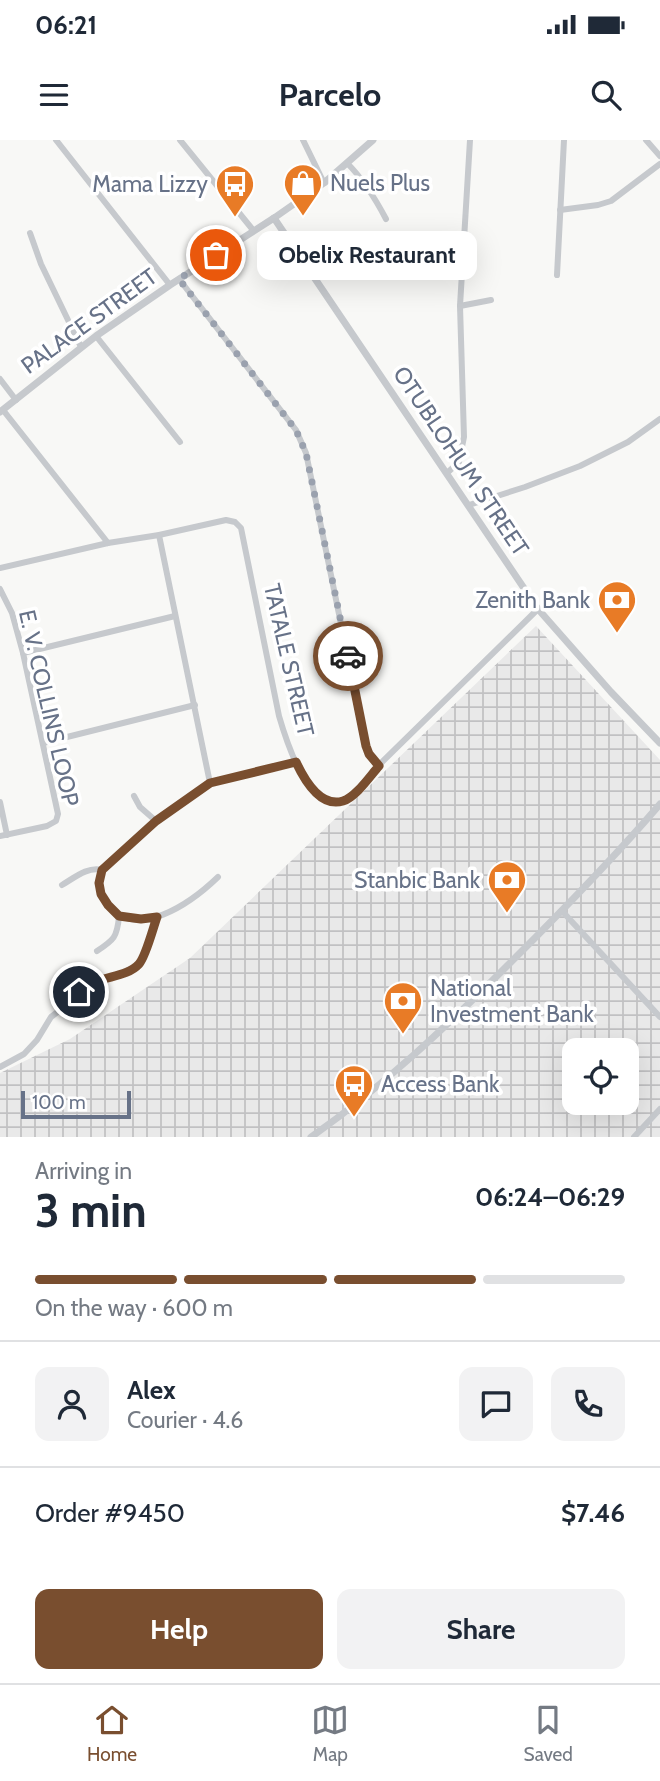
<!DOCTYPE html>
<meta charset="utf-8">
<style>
body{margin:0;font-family:Cabin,sans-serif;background:#f2f2f3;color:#1f2937;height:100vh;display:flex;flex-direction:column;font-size:26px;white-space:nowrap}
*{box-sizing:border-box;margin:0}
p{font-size:23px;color:#747a83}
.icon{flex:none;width:38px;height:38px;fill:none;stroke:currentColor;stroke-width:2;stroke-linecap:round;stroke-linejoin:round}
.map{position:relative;height:997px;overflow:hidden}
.details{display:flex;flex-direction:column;background:#fff;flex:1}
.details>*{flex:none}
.fabs{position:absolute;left:562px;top:898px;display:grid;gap:14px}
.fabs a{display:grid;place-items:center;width:77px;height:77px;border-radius:14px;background:#fff;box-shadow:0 7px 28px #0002;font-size:35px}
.scale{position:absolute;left:21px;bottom:18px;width:110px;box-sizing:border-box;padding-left:7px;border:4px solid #677288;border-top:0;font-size:19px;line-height:24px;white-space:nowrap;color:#677288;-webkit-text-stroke:5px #fff;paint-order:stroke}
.pin{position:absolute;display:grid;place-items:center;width:60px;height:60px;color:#fff;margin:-30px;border:4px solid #fff;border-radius:50%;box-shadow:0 2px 7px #0007}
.courier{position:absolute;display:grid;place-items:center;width:70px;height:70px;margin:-35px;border:5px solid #794e2f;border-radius:50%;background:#fff;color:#222;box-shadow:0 2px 9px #0007}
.bubble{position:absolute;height:49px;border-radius:14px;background:#fff;box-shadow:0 7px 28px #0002;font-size:23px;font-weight:700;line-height:49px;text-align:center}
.overview em{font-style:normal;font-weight:700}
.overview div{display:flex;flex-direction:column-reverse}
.overview{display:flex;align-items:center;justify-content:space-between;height:119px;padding:0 35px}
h1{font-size:46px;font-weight:700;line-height:52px}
.bar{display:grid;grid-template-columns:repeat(4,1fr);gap:10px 7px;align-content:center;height:84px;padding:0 35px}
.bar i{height:9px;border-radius:5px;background:#e0e1e3}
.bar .active{background:#794e2f}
.bar p{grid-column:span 4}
.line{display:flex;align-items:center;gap:18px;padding:0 35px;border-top:2px solid #e0e1e3}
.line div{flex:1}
.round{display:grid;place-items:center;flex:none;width:74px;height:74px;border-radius:14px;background:#f2f2f3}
.cta{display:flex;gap:14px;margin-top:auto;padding:14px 35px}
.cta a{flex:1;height:80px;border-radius:14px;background:#794e2f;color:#fff;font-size:28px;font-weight:700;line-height:80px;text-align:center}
.cta a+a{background:#f2f2f3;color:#1f2937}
.status{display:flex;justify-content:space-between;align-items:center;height:49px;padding:0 35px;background:#fff;direction:ltr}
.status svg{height:19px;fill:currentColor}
header{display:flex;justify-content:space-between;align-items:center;height:91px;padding:0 35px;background:#fff;font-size:32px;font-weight:700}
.dock{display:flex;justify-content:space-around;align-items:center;height:98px;border-top:2px solid #e0e1e3;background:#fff;font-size:19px;color:#747a83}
.dock a{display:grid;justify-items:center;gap:4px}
.dock .active{color:#794e2f}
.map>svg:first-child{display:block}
</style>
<div class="status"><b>06:21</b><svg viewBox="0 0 49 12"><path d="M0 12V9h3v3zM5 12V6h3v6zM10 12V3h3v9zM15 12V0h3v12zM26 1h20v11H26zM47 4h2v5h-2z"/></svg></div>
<header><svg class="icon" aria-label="menu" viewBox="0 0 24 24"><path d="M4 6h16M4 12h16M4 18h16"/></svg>Parcelo<svg class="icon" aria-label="search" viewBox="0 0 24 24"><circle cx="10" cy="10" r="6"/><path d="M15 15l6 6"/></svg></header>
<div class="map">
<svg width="660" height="997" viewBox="0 0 660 997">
<defs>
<pattern id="industrial-grid" width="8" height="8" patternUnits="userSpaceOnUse" patternTransform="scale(1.75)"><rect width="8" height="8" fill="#e9e9e9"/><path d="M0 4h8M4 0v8" fill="none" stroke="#c1c1c3"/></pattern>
</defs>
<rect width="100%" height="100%" fill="#f8f8f6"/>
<path fill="url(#industrial-grid)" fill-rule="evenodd" d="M536,486L660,620V997H0V933L70,899L190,818ZM574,910H626V962H574Z"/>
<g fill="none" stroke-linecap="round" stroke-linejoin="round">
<g stroke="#c6c9cd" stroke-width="6">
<polyline points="56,0 170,145"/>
<polyline points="180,0 253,90"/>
<polyline points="303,0 324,43"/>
<polyline points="646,0 660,16"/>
<path d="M347,23C364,40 375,58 386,79"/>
<polyline points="560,70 598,65 611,61 660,24"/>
<polyline points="30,93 41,124 81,207"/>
<polyline points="557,135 564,0"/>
<polyline points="179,139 296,290 306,313 366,606 369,614 378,626"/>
<polyline points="460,166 491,160"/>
<polyline points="96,196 180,302"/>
<polyline points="0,239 16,260"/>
<polyline points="3,270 108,403"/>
<polyline points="447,333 459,322 464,297 460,166 470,0"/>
<polyline points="469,365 525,347 580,326 628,302 660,279"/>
<polyline points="159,395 210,643"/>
<path d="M0,428L108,403L159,395L226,380L235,382L241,388L279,576C286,600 308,673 344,661C356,657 370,637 378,626L538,469"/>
<polyline points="0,449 12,473 23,513 58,674 56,681 47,686 0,696"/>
<polyline points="23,513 175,476"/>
<polyline points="43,603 195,565"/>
<polyline points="134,656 140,667 156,681"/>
<polyline points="0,662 7,695"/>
<path d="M218,737C192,762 136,803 107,763C100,754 97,744 101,733C105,725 114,720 121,714C133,704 144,691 156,681C172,668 189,658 205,646L210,643L296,622"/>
<path d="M62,745C74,738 88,726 102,730"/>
<polyline points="562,771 660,877"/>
<path d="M97,811C114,800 117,797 119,777"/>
<polyline points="0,927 24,914 37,900 51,877 72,861 79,852 96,841 114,837 138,825 144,815 157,777"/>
<polyline points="634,997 660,969"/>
</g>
<g stroke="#c6c9cd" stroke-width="7">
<polyline points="274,78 538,469 611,552 660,603"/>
<polyline points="0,272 96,196 170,145 274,78 324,43 373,0"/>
<path d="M311,997C384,946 448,885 511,822C562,771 613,719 660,664"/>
</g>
</g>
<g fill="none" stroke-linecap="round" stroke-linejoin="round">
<polyline stroke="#9aa1ae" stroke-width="7" stroke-dasharray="0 12.6" points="216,115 179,139 296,290 306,313 348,516"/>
<path stroke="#794e2f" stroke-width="9" d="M79,852C85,848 91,843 98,841C111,836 129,835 139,824C146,816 153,788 157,777L141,779L119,776L108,765L101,754L99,743L102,730L156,681L210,643L296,622C304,639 320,668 343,661C356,657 370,636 379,626L369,614L366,606L348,516"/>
</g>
<defs>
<g id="shop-pin" transform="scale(2.0125)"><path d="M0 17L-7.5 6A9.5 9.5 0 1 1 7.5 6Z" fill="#e87b26" stroke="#fff"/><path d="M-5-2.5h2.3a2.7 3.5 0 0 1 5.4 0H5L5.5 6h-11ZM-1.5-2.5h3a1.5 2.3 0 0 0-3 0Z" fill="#fff"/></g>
<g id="bus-pin" transform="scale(2.0125)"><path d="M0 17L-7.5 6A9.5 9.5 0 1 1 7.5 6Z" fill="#e87b26" stroke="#fff"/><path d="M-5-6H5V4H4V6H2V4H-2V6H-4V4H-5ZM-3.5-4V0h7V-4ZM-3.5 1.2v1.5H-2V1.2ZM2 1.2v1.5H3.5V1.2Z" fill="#fff"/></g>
<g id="bank-pin" transform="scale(2.0125)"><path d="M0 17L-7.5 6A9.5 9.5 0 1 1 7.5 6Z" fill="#e87b26" stroke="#fff"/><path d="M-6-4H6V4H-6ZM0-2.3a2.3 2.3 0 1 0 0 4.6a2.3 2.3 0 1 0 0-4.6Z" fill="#fff"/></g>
</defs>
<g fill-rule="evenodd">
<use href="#shop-pin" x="303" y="43"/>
<use href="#bus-pin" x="235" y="44"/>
<use href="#bank-pin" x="617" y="460"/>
<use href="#bank-pin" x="507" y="740"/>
<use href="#bank-pin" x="403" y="861"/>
<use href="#bus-pin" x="354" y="944"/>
</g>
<g text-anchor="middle" stroke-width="7" stroke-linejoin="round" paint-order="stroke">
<g font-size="23" fill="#677288" stroke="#fff" text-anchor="start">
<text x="330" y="51">Nuels Plus</text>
<text x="208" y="52" text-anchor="end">Mama Lizzy</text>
<text x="590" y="468" text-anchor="end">Zenith Bank</text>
<text x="480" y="748" text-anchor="end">Stanbic Bank</text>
<text x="430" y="856">National<tspan x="430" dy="26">Investment Bank</tspan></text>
<text x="381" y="952">Access Bank</text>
</g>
<g font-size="23" fill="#677288" stroke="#fff">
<text transform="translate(89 181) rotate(-36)" y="8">PALACE STREET</text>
<text transform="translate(461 321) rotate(56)" y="8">OTUBLOHUM STREET</text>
<text transform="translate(289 520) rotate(77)" y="8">TATALE STREET</text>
<text transform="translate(49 568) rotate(77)" y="8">E. V. COLLINS LOOP</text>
</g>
</g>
</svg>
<div class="fabs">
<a><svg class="icon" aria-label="locate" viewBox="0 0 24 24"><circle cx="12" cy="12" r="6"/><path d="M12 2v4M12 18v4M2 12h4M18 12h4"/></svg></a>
</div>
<div class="scale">100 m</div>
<div class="pin" style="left:216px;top:115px;background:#ea580c"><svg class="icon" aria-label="bag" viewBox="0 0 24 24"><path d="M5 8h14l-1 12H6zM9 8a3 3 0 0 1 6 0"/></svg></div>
<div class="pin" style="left:79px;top:852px;background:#1f2937"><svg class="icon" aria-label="home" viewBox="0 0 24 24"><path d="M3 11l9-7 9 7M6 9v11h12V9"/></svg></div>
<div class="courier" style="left:348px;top:516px"><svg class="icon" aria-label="car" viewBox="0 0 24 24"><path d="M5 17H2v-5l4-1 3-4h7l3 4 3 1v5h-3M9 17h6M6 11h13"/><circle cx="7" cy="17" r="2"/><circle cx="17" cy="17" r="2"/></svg></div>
<div class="bubble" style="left:257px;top:91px;width:220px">Obelix Restaurant</div>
</div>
<section class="details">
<div class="overview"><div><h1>3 min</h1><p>Arriving in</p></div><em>06:24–06:29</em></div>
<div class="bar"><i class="active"></i><i class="active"></i><i class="active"></i><i></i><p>On the way · 600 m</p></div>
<div class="line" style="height:126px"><a class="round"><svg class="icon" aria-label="person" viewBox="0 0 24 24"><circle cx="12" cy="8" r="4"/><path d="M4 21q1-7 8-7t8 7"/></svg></a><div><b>Alex</b><p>Courier · 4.6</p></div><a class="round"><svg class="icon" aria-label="chat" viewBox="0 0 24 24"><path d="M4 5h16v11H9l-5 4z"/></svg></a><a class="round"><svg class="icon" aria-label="phone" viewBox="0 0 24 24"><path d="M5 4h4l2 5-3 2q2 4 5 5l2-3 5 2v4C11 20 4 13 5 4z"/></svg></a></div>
<div class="line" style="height:91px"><div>Order #9450</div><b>$7.46</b></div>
<div class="cta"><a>Help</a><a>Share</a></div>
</section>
<nav class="dock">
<a class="active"><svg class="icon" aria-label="home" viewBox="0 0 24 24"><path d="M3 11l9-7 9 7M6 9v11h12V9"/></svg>Home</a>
<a><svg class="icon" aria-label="map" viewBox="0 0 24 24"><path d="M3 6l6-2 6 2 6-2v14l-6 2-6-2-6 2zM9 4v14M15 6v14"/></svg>Map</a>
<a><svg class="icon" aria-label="saved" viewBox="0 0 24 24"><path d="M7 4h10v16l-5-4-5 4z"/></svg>Saved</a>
</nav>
